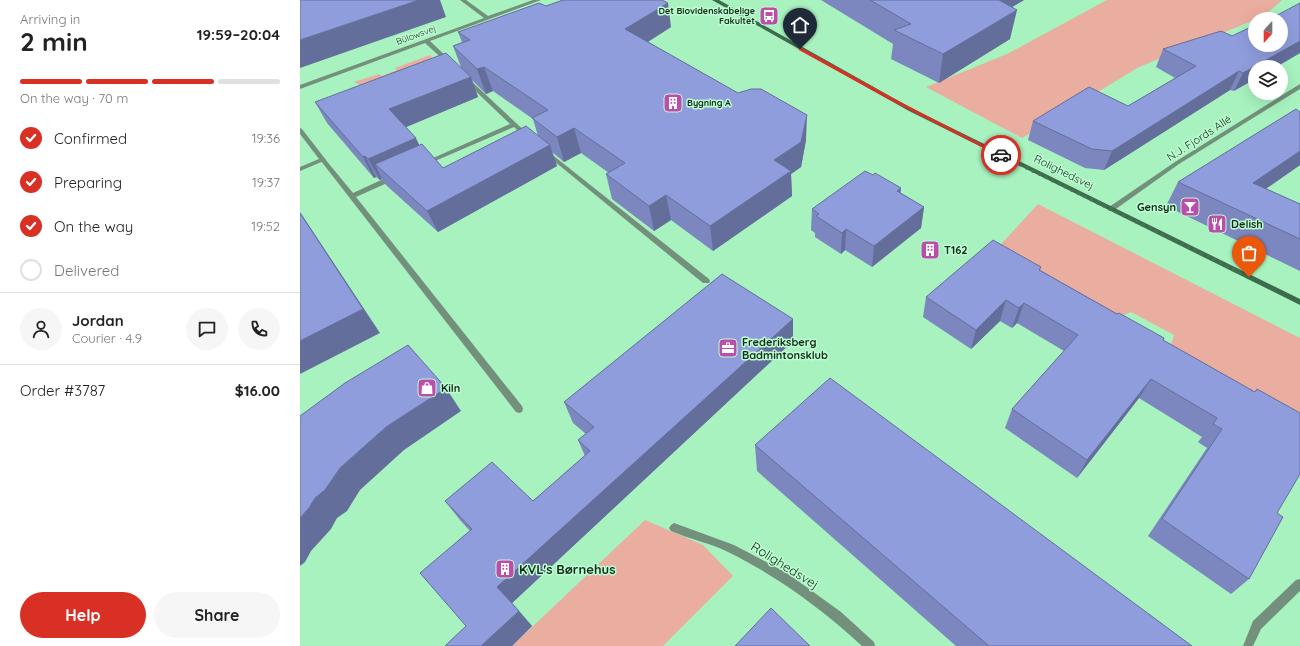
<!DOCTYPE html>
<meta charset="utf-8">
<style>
body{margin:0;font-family:Quicksand,sans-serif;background:#f6f6f6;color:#222;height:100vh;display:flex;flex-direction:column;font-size:15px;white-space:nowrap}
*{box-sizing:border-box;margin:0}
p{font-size:13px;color:#767676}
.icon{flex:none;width:22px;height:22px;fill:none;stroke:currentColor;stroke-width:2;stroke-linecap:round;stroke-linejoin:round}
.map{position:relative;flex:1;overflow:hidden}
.side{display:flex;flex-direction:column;background:#fff;width:300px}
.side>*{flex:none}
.needle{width:26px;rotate:201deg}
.controls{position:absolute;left:948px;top:12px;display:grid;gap:8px}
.controls a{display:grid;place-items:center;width:40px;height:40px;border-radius:50%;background:#fff;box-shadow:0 4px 16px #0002;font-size:20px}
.pin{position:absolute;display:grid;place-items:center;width:34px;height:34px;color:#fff;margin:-41px -17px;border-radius:50% 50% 50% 0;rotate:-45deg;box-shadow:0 0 4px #0007}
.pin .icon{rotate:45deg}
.courier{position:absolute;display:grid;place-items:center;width:40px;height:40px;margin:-20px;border:3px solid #d93025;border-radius:50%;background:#fff;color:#222;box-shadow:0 1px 5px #0007}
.headline em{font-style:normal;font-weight:800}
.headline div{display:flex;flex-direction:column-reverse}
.headline{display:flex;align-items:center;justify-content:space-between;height:68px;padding:0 20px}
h1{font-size:26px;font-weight:800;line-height:30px}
.bar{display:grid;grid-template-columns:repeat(4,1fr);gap:6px 4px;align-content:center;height:48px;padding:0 20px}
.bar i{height:5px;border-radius:3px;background:#e0e0e0}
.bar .active{background:#d93025}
.bar p{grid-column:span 4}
.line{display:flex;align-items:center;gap:10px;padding:0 20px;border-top:1px solid #e0e0e0}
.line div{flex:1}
.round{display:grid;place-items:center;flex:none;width:42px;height:42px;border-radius:21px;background:#f6f6f6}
ol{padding:0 20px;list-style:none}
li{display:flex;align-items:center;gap:12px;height:44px}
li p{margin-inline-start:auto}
li .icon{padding:4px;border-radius:50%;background:#d93025;color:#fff;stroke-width:4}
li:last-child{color:#767676}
li i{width:22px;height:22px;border:2px solid #e0e0e0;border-radius:50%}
.action{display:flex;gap:8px;margin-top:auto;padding:8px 20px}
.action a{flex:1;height:46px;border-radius:24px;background:#d93025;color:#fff;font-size:16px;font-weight:800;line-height:46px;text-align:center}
.action a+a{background:#f6f6f6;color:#222}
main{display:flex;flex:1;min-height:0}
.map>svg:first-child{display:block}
</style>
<main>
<section class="side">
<div class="headline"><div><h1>2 min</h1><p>Arriving in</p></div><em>19:59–20:04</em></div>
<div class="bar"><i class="active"></i><i class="active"></i><i class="active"></i><i></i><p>On the way · 70 m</p></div>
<ol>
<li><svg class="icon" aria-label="check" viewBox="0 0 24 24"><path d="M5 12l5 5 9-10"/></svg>Confirmed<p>19:36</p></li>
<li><svg class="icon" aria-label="check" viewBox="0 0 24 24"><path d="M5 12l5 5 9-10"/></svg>Preparing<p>19:37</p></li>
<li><svg class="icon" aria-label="check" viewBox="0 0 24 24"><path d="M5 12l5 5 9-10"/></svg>On the way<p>19:52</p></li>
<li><i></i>Delivered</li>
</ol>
<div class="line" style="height:72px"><a class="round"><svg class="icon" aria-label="person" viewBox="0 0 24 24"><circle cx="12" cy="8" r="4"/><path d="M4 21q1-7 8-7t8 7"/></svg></a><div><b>Jordan</b><p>Courier · 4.9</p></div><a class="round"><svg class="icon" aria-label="chat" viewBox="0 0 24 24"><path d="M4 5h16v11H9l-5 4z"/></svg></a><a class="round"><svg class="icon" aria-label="phone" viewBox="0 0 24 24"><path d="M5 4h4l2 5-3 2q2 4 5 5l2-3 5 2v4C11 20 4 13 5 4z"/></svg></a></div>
<div class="line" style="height:52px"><div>Order #3787</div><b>$16.00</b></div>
<div class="action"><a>Help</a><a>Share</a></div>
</section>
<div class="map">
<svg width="1000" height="646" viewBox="0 0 1000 646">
<rect width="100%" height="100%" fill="#a7f2bf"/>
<g fill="#eaaea0">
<polygon points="807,0 982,0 964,16 839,67 722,138 626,87 707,54"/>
<polygon points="130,55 132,57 131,60 63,87 54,82 79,74 82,76 97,70 95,68"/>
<polygon points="738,204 1000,338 1000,429 868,355 874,335 831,312 810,321 692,254"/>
<polygon points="345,520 403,545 433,576 363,646 212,646"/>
</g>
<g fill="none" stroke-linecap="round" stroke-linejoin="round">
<g fill="#72907b" fill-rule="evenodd">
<polygon points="0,128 2,129 26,160 0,171 0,167 19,159 0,134"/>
<path d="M374,523L434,545L487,573L541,612L574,642L575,646H562C522,609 477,576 428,552C410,543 389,539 371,531L369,528L371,525Z"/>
<polygon points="1000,579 1000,591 961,629 953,646 943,646 953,621 996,580"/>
</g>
<g fill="#72907b" fill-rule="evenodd">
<polygon points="160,0 166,0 188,16 233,0 241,0 130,41 151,61 151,63 147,63 125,43 0,89 0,85 184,18"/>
<polygon points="167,78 169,79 230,136 227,138 225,137 214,127 128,164 124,164 124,162 210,124 165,81 165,79"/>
<polygon points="1000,84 1000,89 879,164 813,211 809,211 808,209 809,207 875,162"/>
<polygon points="245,149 409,279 410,281 409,283 403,283 243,152 243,150"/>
<polygon points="23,158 25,159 53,193 92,175 96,175 96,179 56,197 222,406 223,409 222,412 219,413 216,412 21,161 20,160"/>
</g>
<polygon fill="#3d6b4d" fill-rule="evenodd" points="412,0 419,0 613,109 1000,299 1000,305 609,111"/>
</g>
<g fill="#7b87be" fill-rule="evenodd">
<polygon points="521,0 724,0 712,7 710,39 639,83 591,59 593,44"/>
<path d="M246,6L371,27L348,42L506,140L501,167L491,174L492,196L413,251L371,220L354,231L312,199L306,174L309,173L281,153L264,162L252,152L257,166L138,232L86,185L82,179L80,180L76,177L74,178L27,123L15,102L161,67L153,46L162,42L158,32ZM172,80L186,94L193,91L233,119L238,136L143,168L119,145L106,127L178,97Z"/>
<polygon points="932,36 955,45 1000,53 976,67 955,67 934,91 930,90 804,170 785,168 728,140 733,121 828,106 875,78 856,67 863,49"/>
<polygon points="1000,112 1000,165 966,189 1000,204 1000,271 866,206 878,182"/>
<polygon points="601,193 624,207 621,228 572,267 545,250 541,254 515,237 515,233 511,230 512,209"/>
<polygon points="741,267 740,270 954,392 977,513 949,579 931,594 848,536 907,448 898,442 902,437 839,398 777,478 705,428 712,409 764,351 717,323 712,328 700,321 671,349 623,317 626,297"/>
<polygon points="493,319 493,341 212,603 232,626 212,646 145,646 166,626 170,531 160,520 145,501 233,501 285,456 278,440 286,434 273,423 264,402"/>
<polygon points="455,445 892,646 656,646 457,471"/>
</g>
<g fill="#646e9b">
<polygon points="119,0 140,0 146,17 0,68 0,40"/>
<polygon points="689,0 724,0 684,24"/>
<polygon points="368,3 371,27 330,53 325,29"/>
<polygon points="717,10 710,39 639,83 643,54"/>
<polygon points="1000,41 1000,53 976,67 955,67 955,79 934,91 943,73"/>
<polygon points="184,67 193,91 186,94 177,69"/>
<polygon points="939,71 930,90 804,170 812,151"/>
<polygon points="171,77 178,97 99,130 89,109"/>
<polygon points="507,115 506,140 501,167 491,174 492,196 413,251 410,226"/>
<polygon points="274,128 281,153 264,162 257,137"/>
<polygon points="116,138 126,160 75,164 82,179 80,180 68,159"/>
<polygon points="250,145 257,166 138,232 127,211"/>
<polygon points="1000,151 1000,165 939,207 953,183"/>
<polygon points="65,156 76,177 74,178 63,157"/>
<polygon points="601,188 599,209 597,191"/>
<polygon points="366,195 371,220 354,231 349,206"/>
<polygon points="624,207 621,228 572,267 574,246"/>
<polygon points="0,212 80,333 0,374"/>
<polygon points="546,229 545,250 541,254 542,233"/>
<polygon points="706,300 700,321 671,349 676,330"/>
<polygon points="724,303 717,323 712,328 719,308"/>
<polygon points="493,319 493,341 211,604 197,587"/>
<polygon points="851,379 839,398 777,478 787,460"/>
<polygon points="146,388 161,411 104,450 60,490 47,511 37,518 31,529 11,551 5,562 0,566 0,518 15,498 40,468 86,427"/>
<polygon points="219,611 232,626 212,646 181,646"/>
</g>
<g fill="#8f9ddd" stroke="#646e9b">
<polygon points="0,0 119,0 0,40"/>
<polygon points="263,0 362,0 368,3 325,29 438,93 451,89 461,89 507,115 501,142 474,160 491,171 410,226 366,195 349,206 306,174 325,163 274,128 257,137 232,118 248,110 184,67 177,69 153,46 170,40 158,32 239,3 246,6"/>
<polygon points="570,0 699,0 717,10 643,54 594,30 611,24"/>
<polygon points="1000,3 1000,41 943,73 939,71 812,151 792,149 733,121 789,87 828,106 896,66 863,49 921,31 932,36 955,25 955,45 981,45 981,19 970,19"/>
<polygon points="146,53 171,77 89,109 116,138 68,159 65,156 63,157 15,102"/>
<polygon points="996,109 1000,112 1000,151 953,183 1000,204 1000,239 878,182"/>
<polygon points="226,126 250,145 127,211 75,164 122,144 143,168"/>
<polygon points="565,171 573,175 575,173 601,188 597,191 624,207 574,246 546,229 542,233 516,216 519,214 512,209"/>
<polygon points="0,213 63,309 0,341"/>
<polygon points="693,240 741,267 739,270 817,314 819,313 864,338 863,340 955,392 957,389 1000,413 1000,474 977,513 983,517 949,579 862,519 922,429 913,424 917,418 851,379 787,460 712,409 778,335 724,303 719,308 706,300 676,330 626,297"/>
<polygon points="422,274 493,319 197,587 219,611 181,646 145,646 166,626 120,573 172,529 145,501 192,462 233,501 290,451 278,440 294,427 264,402"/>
<polygon points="108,345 146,388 86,427 40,468 25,490 15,498 9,508 0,518 0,416 45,383"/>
<polygon points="530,378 892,646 689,646 455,445"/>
<polygon points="471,608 510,646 435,646"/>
</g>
<polygon fill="#d93025" points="499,48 502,48 591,97 703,155 699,156 588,99 499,50"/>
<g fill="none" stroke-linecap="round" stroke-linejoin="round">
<polyline stroke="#447354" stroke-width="4" stroke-dasharray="0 7.2" points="701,155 949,277"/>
</g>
<defs>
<g id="bus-square" transform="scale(1)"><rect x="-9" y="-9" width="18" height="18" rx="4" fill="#bc4dab" stroke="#c0fcd2"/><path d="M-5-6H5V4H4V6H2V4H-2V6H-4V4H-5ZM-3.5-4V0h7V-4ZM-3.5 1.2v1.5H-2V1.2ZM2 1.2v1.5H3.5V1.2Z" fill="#fff"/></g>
<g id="building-square" transform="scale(1)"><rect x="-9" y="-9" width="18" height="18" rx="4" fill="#bc4dab" stroke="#c0fcd2"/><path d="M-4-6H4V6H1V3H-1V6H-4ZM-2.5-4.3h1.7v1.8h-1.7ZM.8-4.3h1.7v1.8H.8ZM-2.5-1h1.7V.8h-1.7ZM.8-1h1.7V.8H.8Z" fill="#fff"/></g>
<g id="bar-square" transform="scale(1)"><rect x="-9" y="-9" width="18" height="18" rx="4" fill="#bc4dab" stroke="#c0fcd2"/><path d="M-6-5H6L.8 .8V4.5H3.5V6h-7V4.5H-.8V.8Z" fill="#fff"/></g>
<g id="restaurant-square" transform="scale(1)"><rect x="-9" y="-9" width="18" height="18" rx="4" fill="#bc4dab" stroke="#c0fcd2"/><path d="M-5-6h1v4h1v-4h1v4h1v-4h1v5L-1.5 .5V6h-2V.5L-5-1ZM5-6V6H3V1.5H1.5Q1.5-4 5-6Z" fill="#fff"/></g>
<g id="office-square" transform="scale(1)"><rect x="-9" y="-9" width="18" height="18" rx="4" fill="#bc4dab" stroke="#c0fcd2"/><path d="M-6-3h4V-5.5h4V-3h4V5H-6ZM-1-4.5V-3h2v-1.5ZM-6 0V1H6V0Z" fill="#fff"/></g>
<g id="shop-square" transform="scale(1)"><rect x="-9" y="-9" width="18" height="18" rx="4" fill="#bc4dab" stroke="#c0fcd2"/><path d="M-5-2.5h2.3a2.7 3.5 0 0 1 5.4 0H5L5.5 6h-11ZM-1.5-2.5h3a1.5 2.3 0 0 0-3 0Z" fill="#fff"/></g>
</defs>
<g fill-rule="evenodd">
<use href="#bus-square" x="469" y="16"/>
<use href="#building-square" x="373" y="103"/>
<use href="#bar-square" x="890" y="207"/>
<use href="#restaurant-square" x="917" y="224"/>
<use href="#building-square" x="630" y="250"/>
<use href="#office-square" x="428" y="348"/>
<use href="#shop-square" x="127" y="388"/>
<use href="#building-square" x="205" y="569"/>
</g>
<g text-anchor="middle" stroke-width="3" stroke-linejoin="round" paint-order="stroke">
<g font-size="9" font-weight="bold" fill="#0f2e1b" stroke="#c0fcd2" text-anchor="end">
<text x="455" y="14">Det Biovidenskabelige<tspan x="455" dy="10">Fakultet</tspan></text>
<text x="387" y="106" text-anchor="start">Bygning A</text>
</g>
<g font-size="9" fill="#0f2e1b" stroke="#c0fcd2">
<text transform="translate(116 35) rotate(-20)" y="3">Bülowsvej</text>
</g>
<g font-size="11" fill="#0f2e1b" stroke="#c0fcd2">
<text transform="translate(899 138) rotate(-33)" y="4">N.J. Fjords Allé</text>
<text transform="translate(764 172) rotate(26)" y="4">Rolighedsvej</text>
</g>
<g font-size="11" font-weight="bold" fill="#0f2e1b" stroke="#c0fcd2" text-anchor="start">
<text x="876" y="211" text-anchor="end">Gensyn</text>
<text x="931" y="228">Delish</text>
<text x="644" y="254">T162</text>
<text x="442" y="346">Frederiksberg<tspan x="442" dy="13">Badmintonsklub</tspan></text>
<text x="141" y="392">Kiln</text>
</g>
<g font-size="13" fill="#0f2e1b" stroke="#c0fcd2">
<text transform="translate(485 565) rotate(32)" y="5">Rolighedsvej</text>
</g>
<g font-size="13" font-weight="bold" fill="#0f2e1b" stroke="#c0fcd2" text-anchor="start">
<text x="219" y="574">KVL's Børnehus</text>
</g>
</g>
</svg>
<div class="controls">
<a><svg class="needle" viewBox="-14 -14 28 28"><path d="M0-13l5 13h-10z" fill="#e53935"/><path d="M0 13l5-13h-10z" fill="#767676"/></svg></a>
<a><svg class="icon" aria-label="layers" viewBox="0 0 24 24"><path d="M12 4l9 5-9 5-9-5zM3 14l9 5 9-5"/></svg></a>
</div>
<div class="pin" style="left:949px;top:277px;background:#ea580c"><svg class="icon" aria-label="bag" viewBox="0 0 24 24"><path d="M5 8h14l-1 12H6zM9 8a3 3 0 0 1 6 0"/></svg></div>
<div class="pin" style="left:500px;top:49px;background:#1f2937"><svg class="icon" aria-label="home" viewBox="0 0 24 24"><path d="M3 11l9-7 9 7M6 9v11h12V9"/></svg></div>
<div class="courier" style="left:701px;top:155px"><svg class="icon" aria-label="car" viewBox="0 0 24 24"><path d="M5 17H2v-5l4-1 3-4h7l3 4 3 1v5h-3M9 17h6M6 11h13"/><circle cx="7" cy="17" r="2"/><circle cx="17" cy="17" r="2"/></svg></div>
</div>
</main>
